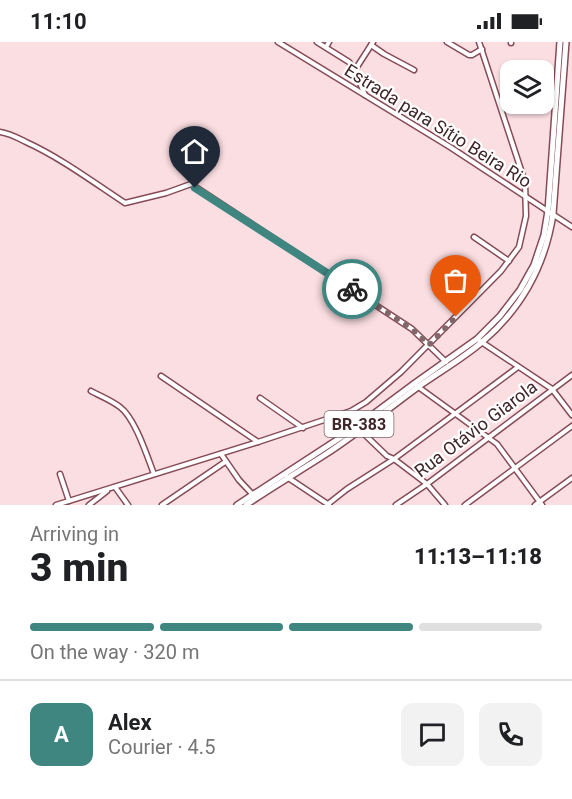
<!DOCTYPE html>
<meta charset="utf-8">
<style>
body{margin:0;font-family:Roboto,sans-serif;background:#f2f2f2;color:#202124;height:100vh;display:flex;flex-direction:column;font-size:22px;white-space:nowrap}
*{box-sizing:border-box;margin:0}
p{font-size:20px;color:#757577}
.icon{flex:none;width:33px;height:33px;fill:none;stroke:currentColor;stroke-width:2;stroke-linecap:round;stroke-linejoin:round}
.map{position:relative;height:463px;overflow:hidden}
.details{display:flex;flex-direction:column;background:#fff;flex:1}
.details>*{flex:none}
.buttons{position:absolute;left:500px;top:18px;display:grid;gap:12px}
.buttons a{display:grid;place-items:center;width:54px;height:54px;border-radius:12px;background:#fff;box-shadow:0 2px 4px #0004;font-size:30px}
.pin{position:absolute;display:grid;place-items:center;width:51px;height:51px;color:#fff;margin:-62px -26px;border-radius:50% 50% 50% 0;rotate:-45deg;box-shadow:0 0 6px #0007}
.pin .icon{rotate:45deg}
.courier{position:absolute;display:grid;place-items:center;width:60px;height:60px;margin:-30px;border:4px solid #3f8680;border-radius:50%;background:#fff;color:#222;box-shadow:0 2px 8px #0007}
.summary em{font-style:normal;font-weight:800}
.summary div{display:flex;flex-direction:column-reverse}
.summary{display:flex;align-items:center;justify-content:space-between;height:102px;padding:0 30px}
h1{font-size:39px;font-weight:800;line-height:45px}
.bar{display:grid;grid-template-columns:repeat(4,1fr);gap:9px 6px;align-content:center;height:72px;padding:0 30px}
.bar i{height:8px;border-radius:4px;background:#e0e0e0}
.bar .on{background:#3f8680}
.bar p{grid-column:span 4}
.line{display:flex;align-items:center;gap:15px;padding:0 30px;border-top:2px solid #e0e0e0}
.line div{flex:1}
.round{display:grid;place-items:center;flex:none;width:63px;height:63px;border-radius:12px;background:#f2f2f2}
.status{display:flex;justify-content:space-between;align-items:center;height:42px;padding:0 30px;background:#fff;direction:ltr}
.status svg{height:16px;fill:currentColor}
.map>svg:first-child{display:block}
</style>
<div class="status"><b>11:10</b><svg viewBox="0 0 49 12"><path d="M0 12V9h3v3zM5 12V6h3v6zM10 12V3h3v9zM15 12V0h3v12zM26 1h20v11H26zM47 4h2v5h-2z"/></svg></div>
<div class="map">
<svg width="572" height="463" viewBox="0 0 572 463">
<rect width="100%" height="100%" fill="#fbdee2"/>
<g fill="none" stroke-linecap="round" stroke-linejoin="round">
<g stroke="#864b57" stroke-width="7">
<g id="minor">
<polyline points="278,0 450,105 572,185"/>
<polyline points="317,0 349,20 355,29 365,53"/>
<polyline points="447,0 469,13 472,13 482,7"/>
<polyline points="511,1 511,0"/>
<polyline points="371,3 384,12 414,28"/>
<polyline points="326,5 329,0"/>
<polyline points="355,28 373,0"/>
<path d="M0,90C9,91 18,96 26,100C61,116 93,140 125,161L166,151L191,142L412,287L446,320"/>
<polyline points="474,195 509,219"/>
<polyline points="480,299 552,347 572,373"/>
<polyline points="161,334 258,400"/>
<polyline points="417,344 497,402 542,463"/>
<path d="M91,349C100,354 111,358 120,365C135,376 147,414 154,432"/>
<polyline points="260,356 303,386"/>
<path d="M339,374C346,381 352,391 363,391L387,414L394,417L427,442L445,463"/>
<polyline points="221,412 239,438 254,454"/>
<polyline points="60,432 69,459"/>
<polyline points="287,435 329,463"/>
<polyline points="115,445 128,463"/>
<polyline points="328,462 347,447 394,417 518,325"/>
<polyline points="56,463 258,400 351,369 366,360 401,330 501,229 519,205 526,174 525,140 479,0"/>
<polyline points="89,463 107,449"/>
<polyline points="162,463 225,420"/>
<polyline points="396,463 427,442 572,333"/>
<polyline points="465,463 572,384"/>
<polyline points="535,463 572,436"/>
</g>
</g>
<g stroke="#864b57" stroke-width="8">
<g id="primary">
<polyline points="237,463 352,388 415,341 477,297 500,274 520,248 534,223 544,193 548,169 560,0"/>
<path d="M246,463C272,445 300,429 326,412C358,391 388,367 418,345C439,330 462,317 482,300C522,266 545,224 553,172L566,0"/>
</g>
</g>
<use href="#minor" stroke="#fff" stroke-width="4"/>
<use href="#primary" stroke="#fff" stroke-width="5"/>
</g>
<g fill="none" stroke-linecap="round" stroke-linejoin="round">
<polyline stroke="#81666a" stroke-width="6" stroke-dasharray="0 10.8" points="352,247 412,287 429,303 456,275"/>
<polyline stroke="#3f8680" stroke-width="8" points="195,146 352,247"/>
</g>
<g text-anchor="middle" stroke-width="4.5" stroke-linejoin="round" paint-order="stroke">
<rect fill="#fff" stroke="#79676a" stroke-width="1.5" x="324.5" y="369" width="69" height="26" rx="4.5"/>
<g font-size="16" font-weight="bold" fill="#40262a">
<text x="359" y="388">BR-383</text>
</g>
<g font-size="18" fill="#40262a" stroke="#fff">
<text transform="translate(438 84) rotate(32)" y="6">Estrada para Sítio Beira Rio</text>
<text transform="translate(476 387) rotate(-37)" y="6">Rua Otávio Giarola</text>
</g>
</g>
</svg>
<div class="buttons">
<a><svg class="icon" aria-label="layers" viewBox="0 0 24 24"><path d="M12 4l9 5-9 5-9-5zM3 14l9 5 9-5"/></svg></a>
</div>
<div class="pin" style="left:456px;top:275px;background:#ea580c"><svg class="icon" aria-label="bag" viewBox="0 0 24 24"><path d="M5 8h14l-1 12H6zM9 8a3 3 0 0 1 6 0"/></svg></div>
<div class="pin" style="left:195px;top:146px;background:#1f2937"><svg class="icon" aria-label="home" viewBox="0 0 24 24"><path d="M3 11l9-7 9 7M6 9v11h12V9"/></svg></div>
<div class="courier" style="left:352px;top:247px"><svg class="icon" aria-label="bike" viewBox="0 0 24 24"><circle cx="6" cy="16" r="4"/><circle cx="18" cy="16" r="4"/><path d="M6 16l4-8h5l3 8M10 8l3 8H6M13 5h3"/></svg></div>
</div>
<section class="details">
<div class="summary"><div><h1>3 min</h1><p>Arriving in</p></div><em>11:13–11:18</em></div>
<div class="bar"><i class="on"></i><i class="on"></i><i class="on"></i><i></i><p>On the way · 320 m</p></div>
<div class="line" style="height:108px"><b class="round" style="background:#3f8680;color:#fff">A</b><div><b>Alex</b><p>Courier · 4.5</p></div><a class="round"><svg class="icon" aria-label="chat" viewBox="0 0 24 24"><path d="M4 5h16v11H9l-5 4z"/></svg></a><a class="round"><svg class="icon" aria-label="phone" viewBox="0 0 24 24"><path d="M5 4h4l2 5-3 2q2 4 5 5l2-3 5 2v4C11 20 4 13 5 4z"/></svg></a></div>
</section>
